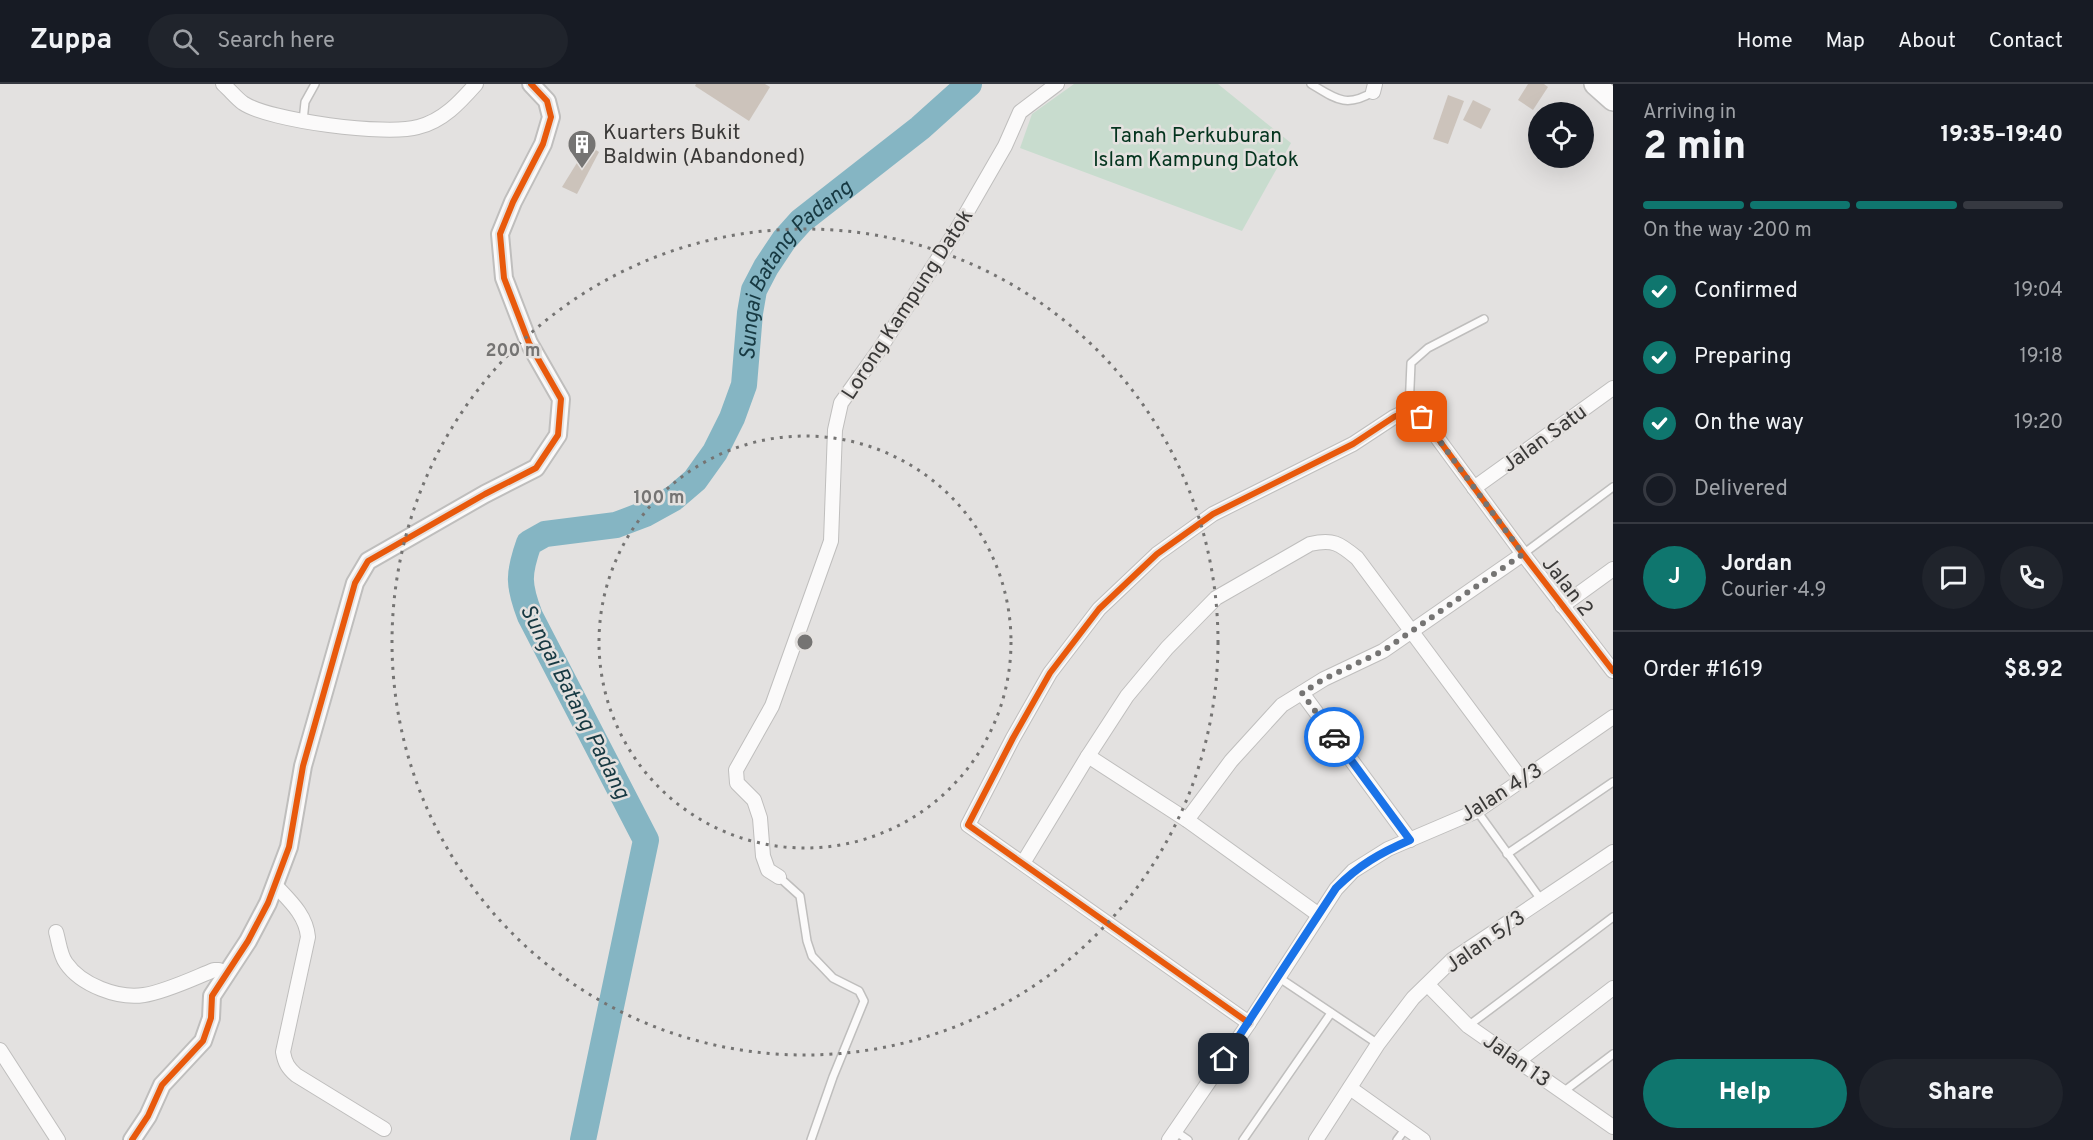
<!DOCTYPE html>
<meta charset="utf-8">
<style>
body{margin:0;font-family:Overpass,sans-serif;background:#20242c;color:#f1f3f6;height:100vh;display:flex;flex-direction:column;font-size:22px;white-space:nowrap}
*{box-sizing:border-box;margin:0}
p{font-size:20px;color:#9ea1a6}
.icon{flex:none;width:33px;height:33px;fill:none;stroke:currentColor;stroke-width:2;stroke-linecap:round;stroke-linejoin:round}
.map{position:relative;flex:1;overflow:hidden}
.details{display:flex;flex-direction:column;background:#171b24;width:480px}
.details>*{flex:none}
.controls{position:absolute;left:1528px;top:18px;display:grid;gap:12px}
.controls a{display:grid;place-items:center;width:66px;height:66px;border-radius:50%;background:#171b24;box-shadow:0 6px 24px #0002;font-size:30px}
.pin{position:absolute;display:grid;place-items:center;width:51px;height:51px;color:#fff;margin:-26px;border-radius:12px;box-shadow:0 3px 9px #0006}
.courier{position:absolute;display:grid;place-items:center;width:60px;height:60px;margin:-30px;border:4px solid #1a73e8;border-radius:50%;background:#fff;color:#222;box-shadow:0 2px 8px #0007}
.headline em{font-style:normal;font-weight:800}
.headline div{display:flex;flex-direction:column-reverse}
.headline{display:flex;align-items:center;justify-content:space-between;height:102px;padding:0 30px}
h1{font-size:39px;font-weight:800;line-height:45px}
.bar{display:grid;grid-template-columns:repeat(4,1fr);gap:9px 6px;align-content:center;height:72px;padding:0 30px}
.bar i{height:8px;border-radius:4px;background:#363941}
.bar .selected{background:#0f766e}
.bar p{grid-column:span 4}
.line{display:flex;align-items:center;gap:15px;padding:0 30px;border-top:2px solid #363941}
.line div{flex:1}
.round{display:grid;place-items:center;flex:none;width:63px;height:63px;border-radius:32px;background:#20242c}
ol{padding:0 30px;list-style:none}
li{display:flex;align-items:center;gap:18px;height:66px}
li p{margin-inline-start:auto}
li .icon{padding:6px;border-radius:50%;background:#0f766e;color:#fff;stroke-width:4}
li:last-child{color:#9ea1a6}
li i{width:33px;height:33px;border:3px solid #363941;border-radius:50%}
.action{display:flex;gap:12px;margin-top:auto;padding:12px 30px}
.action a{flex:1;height:69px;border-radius:36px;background:#0f766e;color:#fff;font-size:24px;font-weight:800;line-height:69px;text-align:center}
.action a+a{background:#20242c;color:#f1f3f6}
header{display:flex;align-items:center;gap:36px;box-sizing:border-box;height:84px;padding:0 30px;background:#171b24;border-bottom:2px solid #363941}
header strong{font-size:28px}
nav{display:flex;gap:33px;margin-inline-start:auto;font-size:21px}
.search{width:420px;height:54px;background:#20242c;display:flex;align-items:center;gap:15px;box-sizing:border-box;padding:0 21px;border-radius:33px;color:#9ea1a6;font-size:22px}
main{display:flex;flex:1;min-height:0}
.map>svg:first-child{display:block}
</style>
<header>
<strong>Zuppa</strong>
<div class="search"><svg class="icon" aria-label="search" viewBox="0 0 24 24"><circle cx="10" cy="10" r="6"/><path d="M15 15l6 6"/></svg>Search here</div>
<nav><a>Home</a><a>Map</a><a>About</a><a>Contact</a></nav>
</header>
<main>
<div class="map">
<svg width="1613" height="1056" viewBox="0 0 1613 1056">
<rect width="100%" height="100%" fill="#e3e1e0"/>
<polygon fill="#c8dcce" points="1074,0 1218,0 1291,59 1242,147 1020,64 1032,30"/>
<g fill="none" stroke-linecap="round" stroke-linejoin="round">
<path stroke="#85b5c3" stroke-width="26" id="s1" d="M583,1056L646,756L530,532C518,501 518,490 529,459L545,450L616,441L645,430L674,414L695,396L715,368L732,334L744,301L750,229L754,206L766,183L784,156L801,137L920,44L969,0"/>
</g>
<g fill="#ccc3bb">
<polygon points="696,0 765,0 770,3 749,37 695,2"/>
<polygon points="1528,0 1544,0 1548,3 1533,26 1518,16"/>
<polygon points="1448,11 1464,17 1448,60 1433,55"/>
<polygon points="1473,16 1491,25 1481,45 1463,36"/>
<polygon points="588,61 599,68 577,110 562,103"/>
</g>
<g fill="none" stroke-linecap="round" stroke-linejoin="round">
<g stroke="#bfbebd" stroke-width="10">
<g id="service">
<path d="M1311,0C1336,15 1346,24 1373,8"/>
<polyline points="303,37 305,18 315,0"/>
<polyline points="1409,326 1411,279 1428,264 1484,235"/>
<polyline points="1523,470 1613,403"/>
<polyline points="1477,727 1542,817"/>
<polyline points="1507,770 1613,698"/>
<polyline points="779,793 800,812 807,857 812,872 833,894 859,907 864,917 833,993 811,1056"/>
<polyline points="1278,893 1378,960"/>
<polyline points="1468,942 1613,833"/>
<polyline points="1563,1008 1613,970"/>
<polyline points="1175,1047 1188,1056"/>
<polyline points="1243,1056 1331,929"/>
<polyline points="1397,1056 1406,1044"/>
</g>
</g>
<g stroke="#bfbebd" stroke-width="16">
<g id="minor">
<path d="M223,0C230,6 236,14 243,19C270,37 387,52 418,43C443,37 460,18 476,0"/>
<polyline points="1373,8 1375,0"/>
<polyline points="1474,404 1613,304"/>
<polyline points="1562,522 1613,485"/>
<polyline points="1302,609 1410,756"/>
<polyline points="1088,672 1187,736 1319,831"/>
<polyline points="1187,736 1231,677 1282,621 1324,595 1383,567 1523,470"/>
<path d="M1023,779L1088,672L1127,612L1167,564L1216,514L1310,460C1333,455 1339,459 1357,474L1522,696"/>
<polyline points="779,793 768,786 763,772 760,734 754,716 737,699 736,686 772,622 831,457 835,346 841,319 879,266 956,147 1005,62 1020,28 1057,0"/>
<path d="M275,801C290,817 306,831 308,853L283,968C285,979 288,984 296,991L384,1045"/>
<path d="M56,848C59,858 60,871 66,879C81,901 118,915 144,911C165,908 194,894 214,886H219L227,890"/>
<polyline points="1428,901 1468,942 1613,1043"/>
<polyline points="1249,939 968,741 1013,654 1050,589 1099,525 1157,470 1213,430 1353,360 1394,333 1409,326 1422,333 1523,470 1613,587"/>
<polyline points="0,966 58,1056"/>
<polyline points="1518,977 1613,904"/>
<polyline points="1350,1004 1423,1056"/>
<polyline points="1169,1056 1249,939 1336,805 1353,787 1388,765 1477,727 1613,633"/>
<polyline points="1316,1056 1378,960 1413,914 1452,876 1613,768"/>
</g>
</g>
<g stroke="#bfbebd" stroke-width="20">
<polyline id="tertiary" points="132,1056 148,1032 162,1001 203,957 211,934 212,912 248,857 268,819 289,763 303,682 355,499 368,477 485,410 536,384 558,351 561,315 529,259 504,194 500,150 513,118 543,60 551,33 547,17 531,0"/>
</g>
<g stroke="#bfbebd" stroke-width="24">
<polyline id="primary" points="1595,0 1613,16"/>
</g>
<use href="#service" stroke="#fbfafa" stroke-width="7"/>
<use href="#minor" stroke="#fbfafa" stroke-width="14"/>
<use href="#tertiary" stroke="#fbfafa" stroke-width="16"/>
<use href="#primary" stroke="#fbfafa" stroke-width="21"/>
<g stroke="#e4e1df" stroke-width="10">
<g id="cycleway">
<polyline points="1249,939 968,741 1013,654 1050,589 1099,525 1157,470 1213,430 1353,360 1394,333 1409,326 1422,333 1523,470 1613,587"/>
<polyline points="132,1056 148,1032 162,1001 203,957 211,934 212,912 248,857 268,819 289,763 303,682 355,499 368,477 485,410 536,384 558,351 561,315 529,259 504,194 500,150 513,118 543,60 551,33 547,17 531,0"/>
</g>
</g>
<use href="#cycleway" stroke="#e8590c" stroke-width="6"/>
</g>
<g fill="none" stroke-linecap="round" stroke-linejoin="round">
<polyline stroke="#757473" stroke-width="6" stroke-dasharray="0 10.8" points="1334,653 1302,609 1324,595 1383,567 1523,470 1422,333"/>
<path stroke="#1a73e8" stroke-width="8" d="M1224,975L1336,804C1359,781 1380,769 1410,756L1334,653"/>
</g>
<g fill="none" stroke="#757473" stroke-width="3" stroke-dasharray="3 6">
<circle cx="805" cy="558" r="206"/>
<circle cx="805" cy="558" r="413"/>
</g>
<defs>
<g id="building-pin" transform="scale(1.5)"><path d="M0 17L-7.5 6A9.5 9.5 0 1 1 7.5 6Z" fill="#757473" stroke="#e4e1df"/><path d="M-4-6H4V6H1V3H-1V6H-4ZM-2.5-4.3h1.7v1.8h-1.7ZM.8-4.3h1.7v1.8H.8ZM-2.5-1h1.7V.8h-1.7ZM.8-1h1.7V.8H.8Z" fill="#fff"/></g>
</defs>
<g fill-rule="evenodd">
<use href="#building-pin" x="582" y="60"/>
</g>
<g text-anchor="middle" stroke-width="5" stroke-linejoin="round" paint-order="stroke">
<g font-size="21" fill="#3a3938" stroke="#e4e1df" text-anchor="start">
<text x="603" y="55">Kuarters Bukit<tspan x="603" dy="24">Baldwin (Abandoned)</tspan></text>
</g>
<g font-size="21" fill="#04341e" stroke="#e4e1df">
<text x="1196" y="58">Tanah Perkuburan<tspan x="1196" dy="24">Islam Kampung Datok</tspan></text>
</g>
<g font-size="21" fill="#3a3938" stroke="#e4e1df">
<text transform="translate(907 220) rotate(-57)" y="7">Lorong Kampung Datok</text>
<text transform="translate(1544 354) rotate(-36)" y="7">Jalan Satu</text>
<text transform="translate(1568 502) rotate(52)" y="7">Jalan 2</text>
<text transform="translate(1501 708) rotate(-32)" y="7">Jalan 4/3</text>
<text transform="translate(1485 857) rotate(-35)" y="7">Jalan 5/3</text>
<text transform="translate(1517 976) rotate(35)" y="7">Jalan 13</text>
</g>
<g font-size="22" font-style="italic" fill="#173942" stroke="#e4e1df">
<text dy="8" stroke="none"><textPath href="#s1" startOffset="1056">Sungai Batang Padang</textPath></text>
<text transform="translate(576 617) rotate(63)" y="8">Sungai Batang Padang</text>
</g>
</g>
<circle cx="805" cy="558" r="9" fill="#757473" stroke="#e4e1df" stroke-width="3"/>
<g font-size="18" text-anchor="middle" font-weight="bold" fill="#757473" stroke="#e4e1df" stroke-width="5" stroke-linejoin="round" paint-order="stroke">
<text x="513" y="272">200 m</text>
<text x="659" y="419">100 m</text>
</g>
</svg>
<div class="controls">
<a><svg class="icon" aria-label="locate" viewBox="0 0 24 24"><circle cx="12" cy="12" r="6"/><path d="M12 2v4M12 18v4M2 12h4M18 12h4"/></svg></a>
</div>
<div class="pin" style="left:1422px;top:333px;background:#ea580c"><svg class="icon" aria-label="bag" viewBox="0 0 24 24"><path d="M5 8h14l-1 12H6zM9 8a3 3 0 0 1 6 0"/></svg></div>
<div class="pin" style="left:1224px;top:975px;background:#1f2937"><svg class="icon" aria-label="home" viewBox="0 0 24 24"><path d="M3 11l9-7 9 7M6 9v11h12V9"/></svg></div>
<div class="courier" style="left:1334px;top:653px"><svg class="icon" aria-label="car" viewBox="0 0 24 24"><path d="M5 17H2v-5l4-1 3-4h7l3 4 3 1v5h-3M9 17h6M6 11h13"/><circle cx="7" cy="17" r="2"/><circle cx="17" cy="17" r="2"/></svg></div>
</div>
<section class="details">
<div class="headline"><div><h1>2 min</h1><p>Arriving in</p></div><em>19:35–19:40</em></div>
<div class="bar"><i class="selected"></i><i class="selected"></i><i class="selected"></i><i></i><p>On the way · 200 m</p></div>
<ol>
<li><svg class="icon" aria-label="check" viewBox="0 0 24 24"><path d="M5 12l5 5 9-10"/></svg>Confirmed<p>19:04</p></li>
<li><svg class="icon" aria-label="check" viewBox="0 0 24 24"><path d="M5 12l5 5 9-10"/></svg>Preparing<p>19:18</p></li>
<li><svg class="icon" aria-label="check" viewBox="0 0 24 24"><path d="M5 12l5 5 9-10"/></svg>On the way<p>19:20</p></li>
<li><i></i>Delivered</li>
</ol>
<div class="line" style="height:108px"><b class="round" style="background:#0f766e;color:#fff">J</b><div><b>Jordan</b><p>Courier · 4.9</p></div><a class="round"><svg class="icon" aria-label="chat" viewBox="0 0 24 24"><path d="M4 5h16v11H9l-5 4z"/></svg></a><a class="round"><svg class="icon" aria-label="phone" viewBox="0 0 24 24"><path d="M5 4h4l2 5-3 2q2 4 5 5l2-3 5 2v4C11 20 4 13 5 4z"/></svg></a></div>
<div class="line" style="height:78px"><div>Order #1619</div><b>$8.92</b></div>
<div class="action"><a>Help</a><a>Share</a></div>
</section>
</main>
